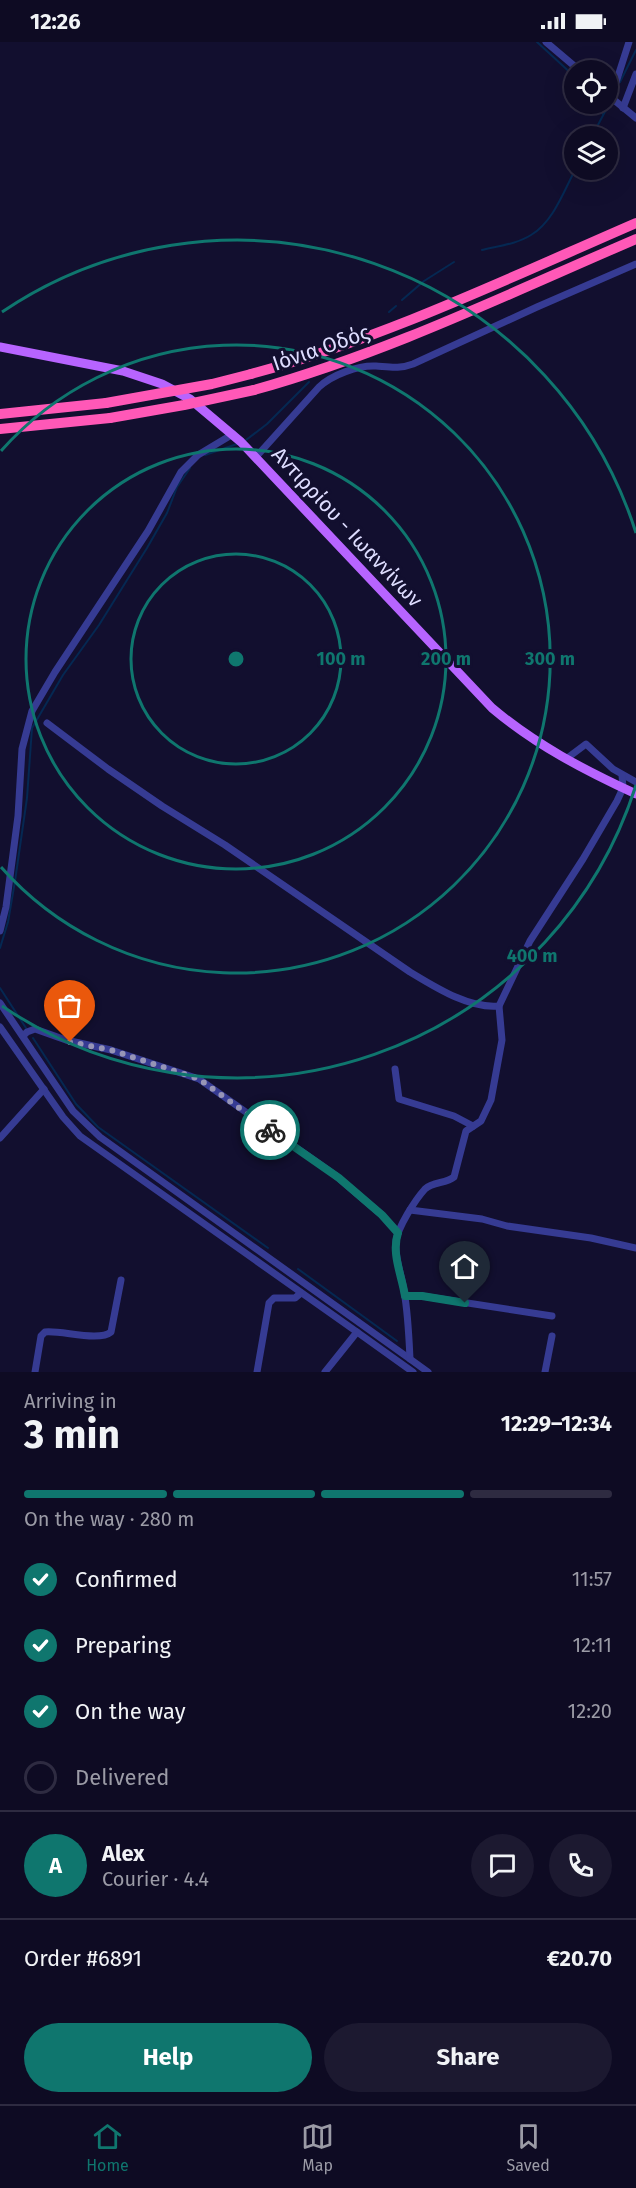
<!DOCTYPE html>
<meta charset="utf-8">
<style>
body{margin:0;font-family:"Fira Sans",sans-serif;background:#1c1930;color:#f1f3f6;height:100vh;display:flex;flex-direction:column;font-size:22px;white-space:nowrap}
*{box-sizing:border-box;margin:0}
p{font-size:20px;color:#9b9ba6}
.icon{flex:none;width:33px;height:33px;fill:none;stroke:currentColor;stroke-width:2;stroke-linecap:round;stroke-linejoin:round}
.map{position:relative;height:1330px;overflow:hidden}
.panel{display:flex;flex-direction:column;background:#0e0b23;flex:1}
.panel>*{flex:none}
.buttons{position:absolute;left:564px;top:18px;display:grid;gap:12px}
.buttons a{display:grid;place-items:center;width:54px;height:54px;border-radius:50%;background:#0e0b23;box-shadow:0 6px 24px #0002,0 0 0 2px #2e2b41;font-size:30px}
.pin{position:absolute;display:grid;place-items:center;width:51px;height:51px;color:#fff;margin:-62px -26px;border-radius:50% 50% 50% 0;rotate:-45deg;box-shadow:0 0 6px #0007}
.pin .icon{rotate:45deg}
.courier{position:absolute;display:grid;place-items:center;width:60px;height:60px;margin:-30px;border:4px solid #0f766e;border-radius:50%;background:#fff;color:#222;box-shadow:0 2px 8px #0007}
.overview em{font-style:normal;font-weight:700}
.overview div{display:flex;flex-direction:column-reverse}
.overview{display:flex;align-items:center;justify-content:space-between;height:102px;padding:0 24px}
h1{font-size:39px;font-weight:700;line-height:45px}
.bar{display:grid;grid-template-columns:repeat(4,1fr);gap:9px 6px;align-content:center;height:72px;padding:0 24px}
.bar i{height:8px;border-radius:4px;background:#2e2b41}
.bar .active{background:#0f766e}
.bar p{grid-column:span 4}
.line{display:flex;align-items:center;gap:15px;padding:0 24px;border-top:2px solid #2e2b41}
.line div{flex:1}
.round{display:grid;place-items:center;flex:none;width:63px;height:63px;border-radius:32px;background:#1c1930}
ol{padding:0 24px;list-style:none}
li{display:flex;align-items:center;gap:18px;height:66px}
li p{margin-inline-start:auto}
li .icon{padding:6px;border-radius:50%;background:#0f766e;color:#fff;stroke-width:4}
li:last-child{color:#9b9ba6}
li i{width:33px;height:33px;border:3px solid #2e2b41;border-radius:50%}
.button{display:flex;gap:12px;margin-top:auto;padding:12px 24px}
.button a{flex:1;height:69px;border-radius:36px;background:#0f766e;color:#fff;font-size:24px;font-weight:700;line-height:69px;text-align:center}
.button a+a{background:#1c1930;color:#f1f3f6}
.status{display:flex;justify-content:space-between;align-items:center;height:42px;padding:0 30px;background:#0e0b23;direction:ltr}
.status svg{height:16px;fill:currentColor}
.tabs{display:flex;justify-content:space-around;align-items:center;height:84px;border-top:2px solid #2e2b41;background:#0e0b23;font-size:16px;color:#9b9ba6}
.tabs a{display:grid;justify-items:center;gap:3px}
.tabs .active{color:#0f766e}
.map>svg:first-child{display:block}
</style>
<div class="status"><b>12:26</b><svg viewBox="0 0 49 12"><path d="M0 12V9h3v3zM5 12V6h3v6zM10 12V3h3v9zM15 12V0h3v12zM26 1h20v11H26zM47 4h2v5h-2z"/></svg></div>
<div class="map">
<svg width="636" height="1330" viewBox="0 0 636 1330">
<rect width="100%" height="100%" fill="#120f2f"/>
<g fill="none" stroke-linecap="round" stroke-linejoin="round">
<g stroke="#052852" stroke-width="2">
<polyline points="537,0 574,34"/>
<polyline points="620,40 636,8"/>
<polyline points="600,62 603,73"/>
<polyline points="592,94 607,66"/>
<path d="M482,208C498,204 517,202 531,193C553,180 564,149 575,128"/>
<polyline points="402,258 424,239 454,220"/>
<polyline points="389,270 396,264"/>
<polyline points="246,398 267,382 309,340"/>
<polyline points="205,413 237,402"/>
<polyline points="0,906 8,880 15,839 27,756 32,686 63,633 99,583 147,506 167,471 177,445 190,426"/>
<polyline points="0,946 26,986"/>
<polyline points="33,996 76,1062 98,1085 268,1206"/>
<polyline points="298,1227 397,1299"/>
</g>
<g stroke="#363b93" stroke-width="7">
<polyline points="546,0 579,28"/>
<polyline points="608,53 636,76"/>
<polyline points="611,56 629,0"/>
<polyline points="623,66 636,32"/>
<path d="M256,415L319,345C332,333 358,323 376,324C390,325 400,327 413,322L537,265L636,222"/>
<path d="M47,681L108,727L162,764L225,803L410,930C435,945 469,967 499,964"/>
<polyline points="566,717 586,702 613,727 636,740"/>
<polyline points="0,889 6,865 18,774 22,707 32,669 55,630 148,489 181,430 198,413 233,392"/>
<polyline points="0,961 73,1069 100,1095 410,1317"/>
<polyline points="0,985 63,1075 80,1094 357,1290"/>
<polyline points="23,994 27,990 35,987 66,998 111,1008 199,1037 335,1133 382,1173 398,1191"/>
<polyline points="395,1027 399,1057 454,1074 473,1084"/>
<polyline points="0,1096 44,1047"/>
<polyline points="410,1168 482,1177 507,1184 591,1196 636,1206"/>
<polyline points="405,1254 422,1254 552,1274"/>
<path d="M35,1330L41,1294L45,1290C61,1288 99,1300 111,1290L121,1238"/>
<polyline points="257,1330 269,1261 274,1256 295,1256 301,1251"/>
<polyline points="325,1330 357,1290 413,1330"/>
<path d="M428,1330L410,1317C409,1295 408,1271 404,1249C402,1233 394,1215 396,1199C398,1185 415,1158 425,1147C433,1139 446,1142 454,1135L466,1089L481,1079L491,1058L502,998L499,964L530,899L583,817L617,759L623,746L622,733"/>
<polyline points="545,1330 552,1294"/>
</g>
<path stroke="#b764ff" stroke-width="9" d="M0,305L123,329L162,342L190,357L241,400L492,666C536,703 584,728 636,752"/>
<g stroke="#ff58b7" stroke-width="10">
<path d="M251,332C384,296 509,236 636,181"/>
<path d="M254,348C387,311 510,251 636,197"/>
<polyline points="0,372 106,361"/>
<polyline points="0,387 110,376"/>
</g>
<g stroke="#ff58b7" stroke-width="10">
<polyline points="106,361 212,342 251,332"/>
<polyline points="110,376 184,363 254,348"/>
</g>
</g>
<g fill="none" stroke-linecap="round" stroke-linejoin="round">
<polyline stroke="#9795b6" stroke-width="6" stroke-dasharray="0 10.8" points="70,1000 111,1008 199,1037 270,1088"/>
<path stroke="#0f766e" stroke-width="8" d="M270,1088L339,1136L382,1173L398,1191C391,1211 402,1234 405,1254H422L465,1261"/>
</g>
<g fill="none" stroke="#0f766e" stroke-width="3">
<circle cx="236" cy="617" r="105"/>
<circle cx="236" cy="617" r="210"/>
<path d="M1 409A314 314 0 1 1 1 825"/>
<path d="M636 743A419 419 0 0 1 2 964M2 270A419 419 0 0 1 636 491"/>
</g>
<g text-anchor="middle" stroke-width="6" stroke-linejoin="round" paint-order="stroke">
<g font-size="21" fill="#deddff" stroke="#120f2f">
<text transform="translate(321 306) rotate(-19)" y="7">Ιόνια Οδός</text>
<text transform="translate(347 485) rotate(47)" y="7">Αντιρρίου - Ιωαννίνων</text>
</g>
</g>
<circle cx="236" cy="617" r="9" fill="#0f766e" stroke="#120f2f" stroke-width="3"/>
<g font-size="18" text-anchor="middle" font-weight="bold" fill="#0f766e" stroke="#120f2f" stroke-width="6" stroke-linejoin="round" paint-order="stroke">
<text x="341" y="623">100 m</text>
<text x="446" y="623">200 m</text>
<text x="550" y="623">300 m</text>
<text x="532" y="920">400 m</text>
</g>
</svg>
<div class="buttons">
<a><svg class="icon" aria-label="locate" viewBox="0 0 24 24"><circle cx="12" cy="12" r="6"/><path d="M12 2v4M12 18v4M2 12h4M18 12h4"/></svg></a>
<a><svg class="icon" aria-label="layers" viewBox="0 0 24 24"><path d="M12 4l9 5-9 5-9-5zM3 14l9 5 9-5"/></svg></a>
</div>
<div class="pin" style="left:70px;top:1000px;background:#ea580c"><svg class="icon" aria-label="bag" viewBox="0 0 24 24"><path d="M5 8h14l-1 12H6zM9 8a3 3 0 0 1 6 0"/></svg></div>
<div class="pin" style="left:465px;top:1261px;background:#1f2937"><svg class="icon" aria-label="home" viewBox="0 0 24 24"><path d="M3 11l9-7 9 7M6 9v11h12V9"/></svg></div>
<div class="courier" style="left:270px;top:1088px"><svg class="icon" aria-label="bike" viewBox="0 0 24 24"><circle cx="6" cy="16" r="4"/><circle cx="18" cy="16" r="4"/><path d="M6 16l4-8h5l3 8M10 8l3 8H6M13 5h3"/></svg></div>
</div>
<section class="panel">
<div class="overview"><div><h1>3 min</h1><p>Arriving in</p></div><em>12:29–12:34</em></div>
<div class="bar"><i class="active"></i><i class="active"></i><i class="active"></i><i></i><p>On the way · 280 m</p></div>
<ol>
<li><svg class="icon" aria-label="check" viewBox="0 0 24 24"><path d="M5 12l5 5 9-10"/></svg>Confirmed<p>11:57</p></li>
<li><svg class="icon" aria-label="check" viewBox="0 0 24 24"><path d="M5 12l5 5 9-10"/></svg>Preparing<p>12:11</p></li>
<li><svg class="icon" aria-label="check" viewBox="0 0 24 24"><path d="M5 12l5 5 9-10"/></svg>On the way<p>12:20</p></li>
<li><i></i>Delivered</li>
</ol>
<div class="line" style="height:108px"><b class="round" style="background:#0f766e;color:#fff">A</b><div><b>Alex</b><p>Courier · 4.4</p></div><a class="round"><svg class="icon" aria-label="chat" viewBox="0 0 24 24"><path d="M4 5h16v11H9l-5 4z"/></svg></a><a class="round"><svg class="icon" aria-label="phone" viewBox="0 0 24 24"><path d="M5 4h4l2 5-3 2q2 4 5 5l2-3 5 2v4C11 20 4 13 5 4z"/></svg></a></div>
<div class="line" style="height:78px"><div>Order #6891</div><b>€20.70</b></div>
<div class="button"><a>Help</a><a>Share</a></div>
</section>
<nav class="tabs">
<a class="active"><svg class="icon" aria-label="home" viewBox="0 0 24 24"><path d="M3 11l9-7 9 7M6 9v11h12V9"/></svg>Home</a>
<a><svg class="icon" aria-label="map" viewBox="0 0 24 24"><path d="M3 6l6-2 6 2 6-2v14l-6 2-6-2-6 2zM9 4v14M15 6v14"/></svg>Map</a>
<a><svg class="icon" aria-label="saved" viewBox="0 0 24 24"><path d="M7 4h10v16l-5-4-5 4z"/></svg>Saved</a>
</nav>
